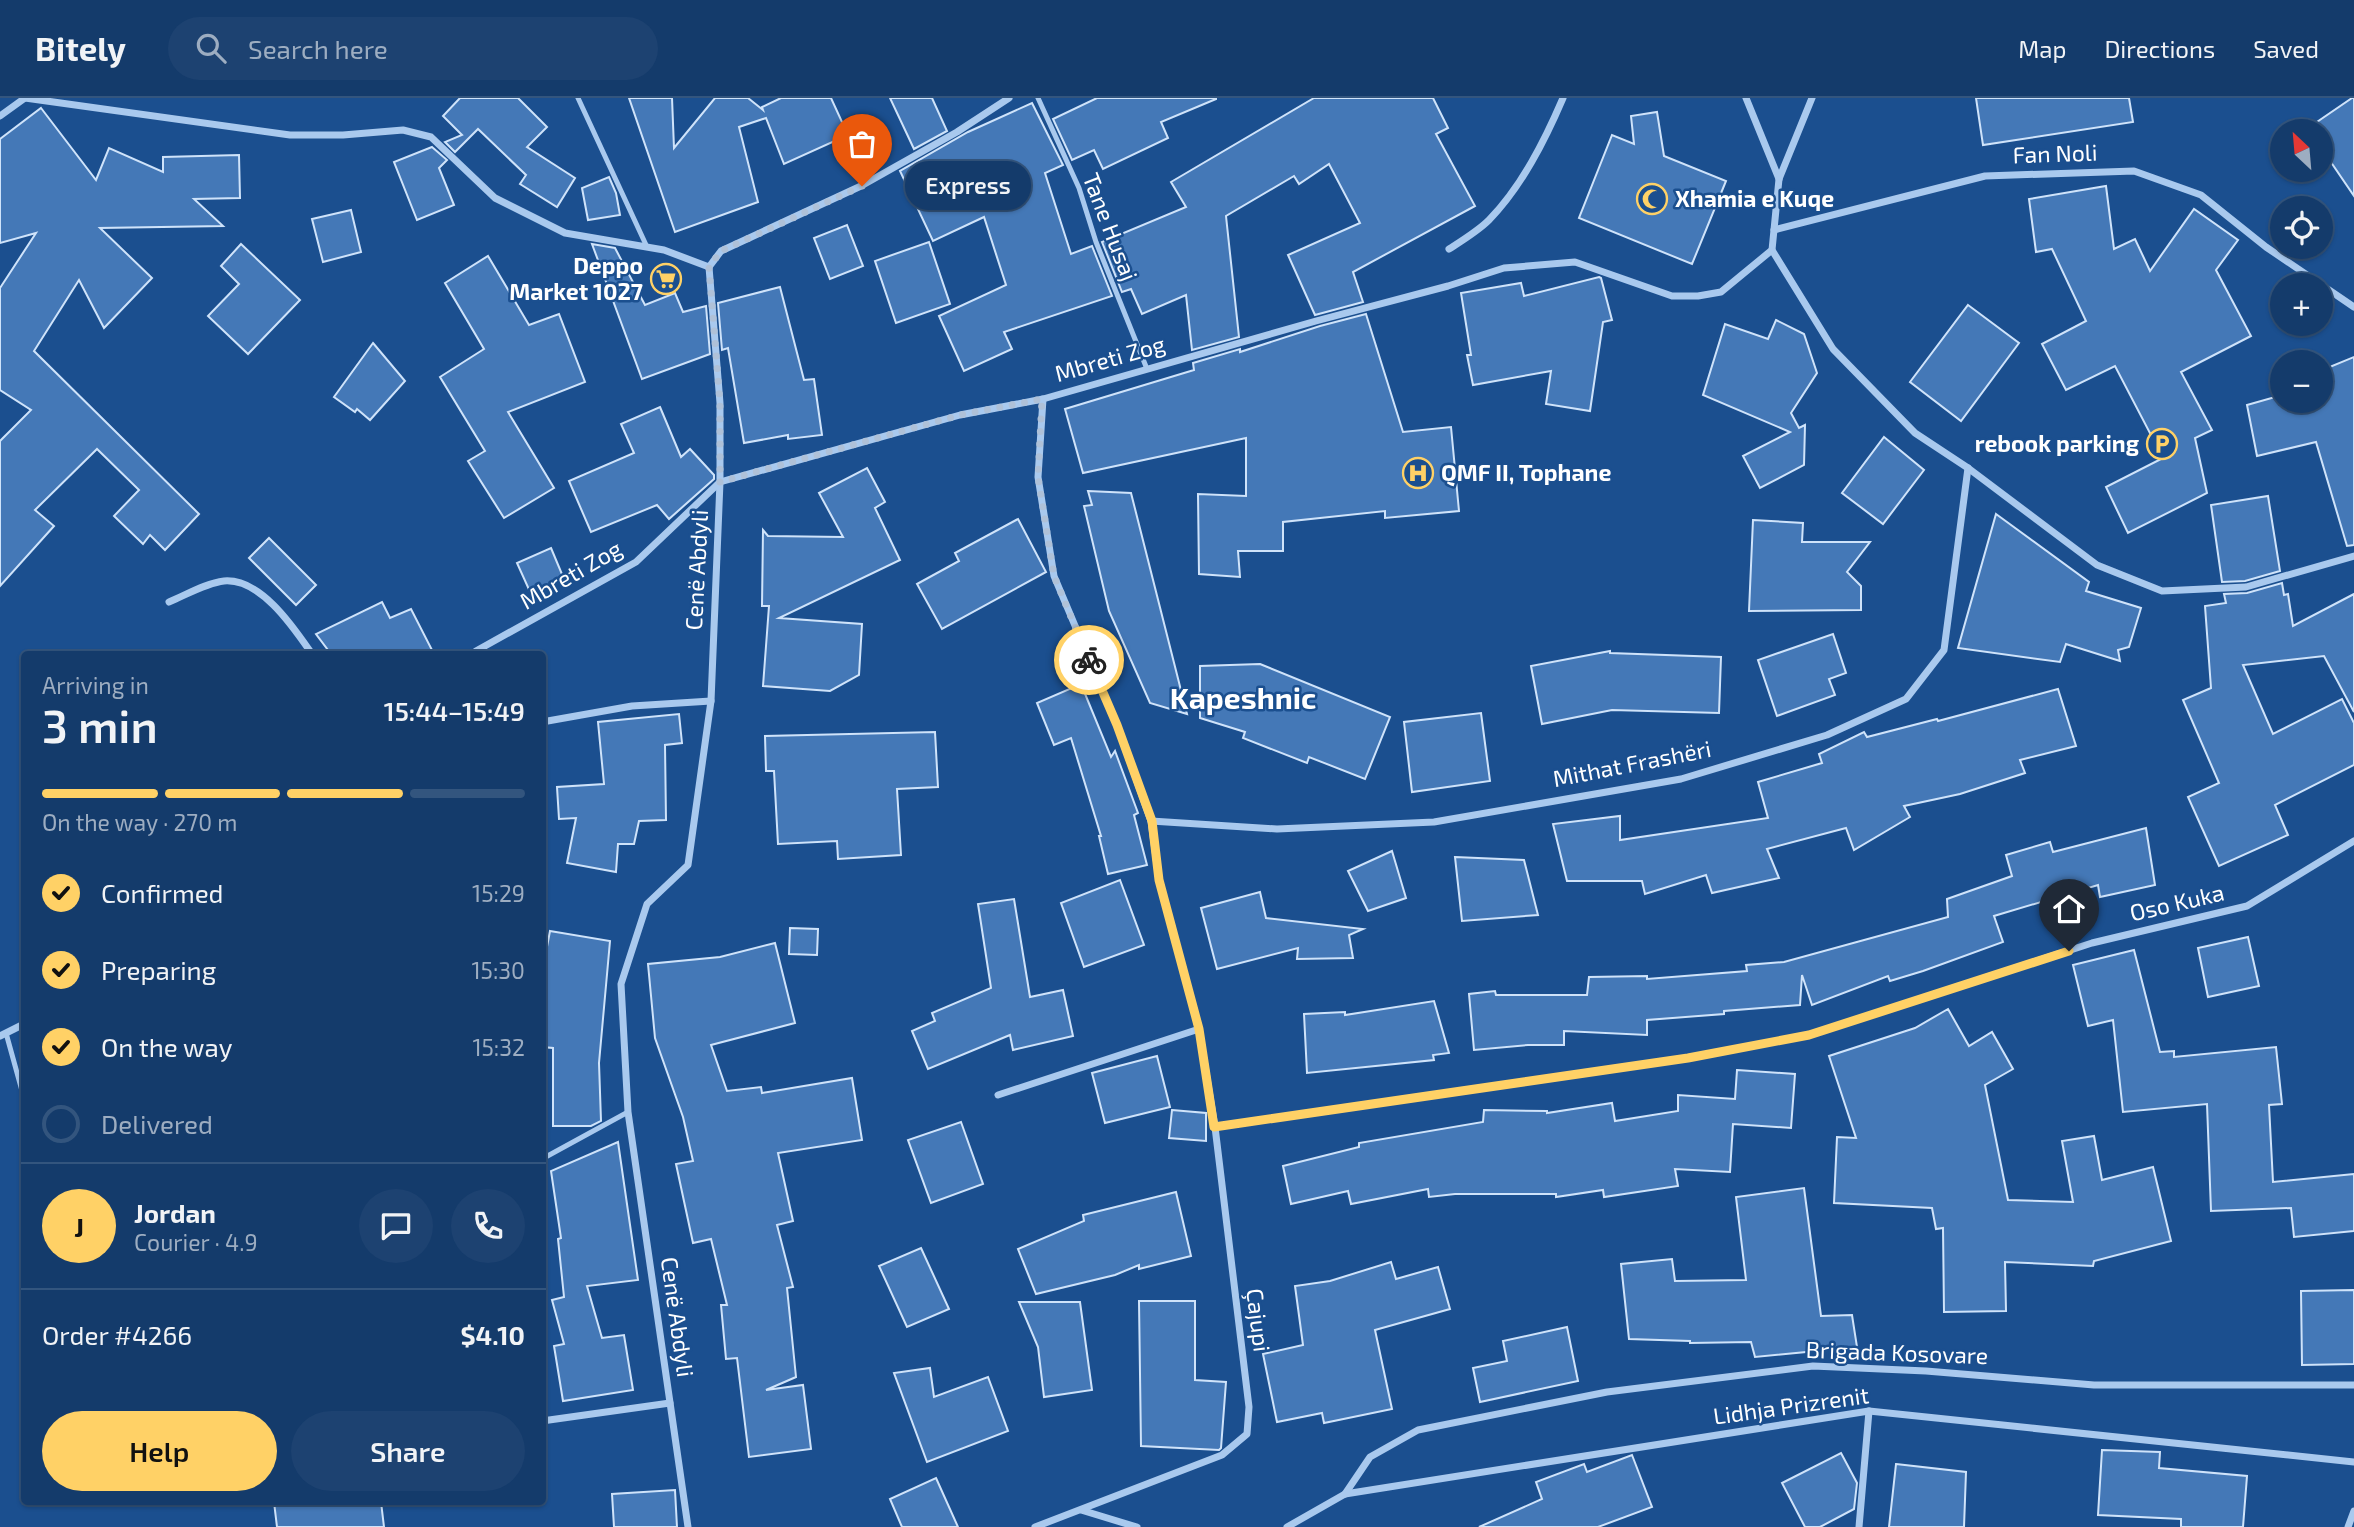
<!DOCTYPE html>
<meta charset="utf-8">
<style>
body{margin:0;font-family:"Exo 2",sans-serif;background:#1d4271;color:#f1f3f6;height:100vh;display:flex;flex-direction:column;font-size:26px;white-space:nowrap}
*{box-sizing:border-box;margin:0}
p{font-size:23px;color:#9dadc1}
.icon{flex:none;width:38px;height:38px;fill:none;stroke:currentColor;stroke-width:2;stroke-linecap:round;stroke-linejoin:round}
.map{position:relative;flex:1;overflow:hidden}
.panel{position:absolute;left:21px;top:553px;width:525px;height:854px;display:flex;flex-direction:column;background:#143b6b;border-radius:7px;box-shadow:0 2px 5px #0004,0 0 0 2px #33557e}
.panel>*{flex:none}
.needle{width:46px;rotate:334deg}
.tools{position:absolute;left:2270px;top:21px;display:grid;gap:14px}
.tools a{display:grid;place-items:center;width:63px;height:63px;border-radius:50%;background:#143b6b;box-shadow:0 2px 5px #0004,0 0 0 2px #33557e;font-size:35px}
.pin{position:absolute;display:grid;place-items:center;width:60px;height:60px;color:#fff;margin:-72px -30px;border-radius:50% 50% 50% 0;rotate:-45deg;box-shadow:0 0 7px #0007}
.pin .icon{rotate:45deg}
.courier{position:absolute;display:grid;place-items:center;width:70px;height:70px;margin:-35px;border:5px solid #ffd166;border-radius:50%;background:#fff;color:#222;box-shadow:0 2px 9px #0007}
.bubble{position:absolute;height:49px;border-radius:24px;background:#143b6b;box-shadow:0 2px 5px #0004,0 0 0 2px #33557e;font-size:23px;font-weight:600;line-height:49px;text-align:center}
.summary em{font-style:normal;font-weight:600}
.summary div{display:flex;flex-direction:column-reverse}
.summary{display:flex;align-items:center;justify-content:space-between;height:119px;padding:0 21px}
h1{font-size:46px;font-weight:600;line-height:52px}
.bar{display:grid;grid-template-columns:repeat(4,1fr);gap:10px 7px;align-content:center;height:84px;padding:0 21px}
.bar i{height:9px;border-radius:5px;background:#33557e}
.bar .on{background:#ffd166}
.bar p{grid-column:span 4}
.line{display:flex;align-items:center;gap:18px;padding:0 21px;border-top:2px solid #33557e}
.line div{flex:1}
.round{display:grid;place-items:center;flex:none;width:74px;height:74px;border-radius:37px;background:#1d4271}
ol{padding:0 21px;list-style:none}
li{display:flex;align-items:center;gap:21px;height:77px}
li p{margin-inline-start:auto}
li .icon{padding:7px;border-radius:50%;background:#ffd166;color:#111;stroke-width:4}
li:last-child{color:#9dadc1}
li i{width:38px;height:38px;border:4px solid #33557e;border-radius:50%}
.button{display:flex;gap:14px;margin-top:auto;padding:14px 21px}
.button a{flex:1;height:80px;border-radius:42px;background:#ffd166;color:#111;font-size:28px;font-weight:600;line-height:80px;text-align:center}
.button a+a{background:#1d4271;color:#f1f3f6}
header{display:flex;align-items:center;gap:42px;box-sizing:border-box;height:98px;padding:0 35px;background:#143b6b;border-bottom:2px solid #33557e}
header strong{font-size:33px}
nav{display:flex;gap:38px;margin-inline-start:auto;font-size:24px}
.search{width:490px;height:63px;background:#1d4271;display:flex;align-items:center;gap:18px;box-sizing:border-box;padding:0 24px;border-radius:38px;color:#9dadc1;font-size:26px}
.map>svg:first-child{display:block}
</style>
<header>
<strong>Bitely</strong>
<div class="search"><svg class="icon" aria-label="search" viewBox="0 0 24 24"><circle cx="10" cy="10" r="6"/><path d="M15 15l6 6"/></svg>Search here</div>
<nav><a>Map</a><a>Directions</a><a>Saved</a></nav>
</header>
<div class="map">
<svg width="2354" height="1429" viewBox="0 0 2354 1429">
<rect width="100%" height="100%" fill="#1b4f8f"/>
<g fill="#4478b7" stroke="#cfe3fa" stroke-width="2">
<polygon points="460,0 518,0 547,29 527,49 575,80 557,109 520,86 526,77 478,31 455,54 445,44 462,37 443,18"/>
<polygon points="629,0 672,0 674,50 715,0 748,0 763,12 762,9 781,0 831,0 848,37 784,66 766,20 739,29 758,104 675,134"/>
<polygon points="890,0 932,0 947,33 914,51"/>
<polygon points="1097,0 1216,0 1216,1 1161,24 1168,40 1103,71 1094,52 1072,62 1053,21"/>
<polygon points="1314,0 1433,0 1448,30 1436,36 1475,108 1353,174 1363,204 1315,217 1288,157 1360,125 1329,66 1299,86 1294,78 1226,118 1239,239 1192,252 1186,197 1142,216 1131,191 1122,194 1102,144 1186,109 1171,84"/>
<polygon points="1976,0 2129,0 2133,24 1983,47"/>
<polygon points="2352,0 2354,0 2354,98 2322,51 2328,47 2314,26"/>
<polygon points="1032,5 1063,67 1045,75 1071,156 1092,148 1112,198 1004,234 1012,251 964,273 939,218 1006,187 984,119 933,143 900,73 968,34"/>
<polygon points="41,10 96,82 109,50 163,74 163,59 239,57 240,100 194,101 223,128 100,130 152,180 104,230 79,182 34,253 199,416 165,452 150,437 143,446 114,418 139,392 97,351 35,412 54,428 0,488 0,343 31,312 0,292 0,190 36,135 0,145 0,41"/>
<polygon points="1657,14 1664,58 1726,83 1692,166 1579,120 1612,37 1634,46 1631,18"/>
<polygon points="432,49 447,62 439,70 454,107 417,122 394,64"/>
<polygon points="609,79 616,95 620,117 588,122 582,90"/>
<polygon points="2106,88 2114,151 2135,141 2150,173 2194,111 2238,142 2216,172 2251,238 2181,274 2212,332 2195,340 2207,395 2128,435 2106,389 2163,360 2115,268 2066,292 2042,246 2086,223 2052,151 2036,154 2029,101"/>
<polygon points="351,112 361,154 323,164 312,121"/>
<polygon points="847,127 863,168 830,181 814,140"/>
<polygon points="929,144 950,206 896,225 875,163"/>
<polygon points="241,146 300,202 248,256 208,218 239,186 221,168"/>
<polygon points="592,146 615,150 645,207 675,195 683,214 706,208 710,256 642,281"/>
<polygon points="488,158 529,227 559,216 585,284 508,314 554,390 504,420 468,363 485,353 440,279 484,251 445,185"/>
<polygon points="1599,179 1601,180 1612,222 1603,224 1590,313 1546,306 1551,273 1473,287 1467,257 1471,257 1461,195 1521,185 1524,198"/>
<polygon points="780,189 804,282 814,281 822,337 788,341 788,337 744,345 728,250 722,252 718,205"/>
<polygon points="1968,207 2019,245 1961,323 1910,284"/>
<polygon points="1366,216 1403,334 1451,329 1459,413 1385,420 1385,413 1283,424 1283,453 1238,453 1240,479 1199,476 1198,396 1246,398 1246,340 1083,375 1065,311 1194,272 1193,265 1240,251 1240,254 1320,228"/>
<polygon points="1776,222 1804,236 1817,275 1791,315 1799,330 1805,327 1804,367 1760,390 1743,358 1790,334 1703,297 1725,226 1768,241"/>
<polygon points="373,245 405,283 370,322 357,311 355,314 334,299"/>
<polygon points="2354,259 2354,447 2347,448 2316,344 2257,358 2247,307 2282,297 2282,303 2320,303 2320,273"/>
<polygon points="660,309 681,359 690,351 714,377 714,381 669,421 657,407 591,434 569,383 634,355 621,326"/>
<polygon points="1884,339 1924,372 1883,426 1842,395"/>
<polygon points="867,370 885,404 875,410 900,462 779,520 862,526 859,577 830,593 763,588 769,508 762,508 763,432 768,438 843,439 819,395"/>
<polygon points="1088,393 1131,395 1187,616 1150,605 1109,513 1084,408 1092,407"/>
<polygon points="2268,398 2280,473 2245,483 2222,484 2211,407"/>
<polygon points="1996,416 2089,484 2086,493 2141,510 2129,549 2118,552 2120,563 2066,546 2060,564 1958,550"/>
<polygon points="1018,421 1046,474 942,531 917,486 959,463 955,455"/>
<polygon points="1753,422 1803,425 1802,444 1870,444 1847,474 1861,488 1861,512 1749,513"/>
<polygon points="269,440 316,487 296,507 249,460"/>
<polygon points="551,450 564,481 531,496 517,465"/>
<polygon points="2282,485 2284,497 2288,496 2293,528 2354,496 2354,614 2324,558 2243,567 2273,636 2342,601 2354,625 2354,667 2275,707 2288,737 2219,768 2188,699 2219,685 2183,602 2211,590 2205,508 2226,505 2224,496 2247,495"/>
<polygon points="382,504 390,520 411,511 434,556 331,556 316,536"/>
<polygon points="1833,536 1846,575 1829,581 1835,597 1777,618 1758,562"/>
<polygon points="1610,553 1610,555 1721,559 1719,615 1612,612 1542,626 1531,568"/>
<polygon points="1260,566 1390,619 1365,681 1309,659 1307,665 1243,640 1245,634 1200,620 1200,568"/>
<polygon points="1081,586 1111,659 1115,653 1138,715 1134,717 1147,767 1108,776 1099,738 1101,738 1071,640 1054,647 1037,605"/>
<polygon points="2058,591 2076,648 2020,662 2025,675 1960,696 1904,708 1910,719 1854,752 1846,730 1767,751 1779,780 1712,795 1706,777 1645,796 1642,783 1567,783 1553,726 1620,718 1620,742 1768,720 1758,684 1822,665 1819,656 1864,634 1867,639 1937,621 1938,623"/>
<polygon points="1481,615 1490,683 1412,694 1404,624"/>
<polygon points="679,616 682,645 665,647 666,722 639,723 634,746 618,746 616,774 567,765 576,720 559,721 557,689 604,686 598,624"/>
<polygon points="935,634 938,689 897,691 901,757 838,761 837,743 778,746 774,673 766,673 765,638"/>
<polygon points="2146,730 2155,787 2100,799 2098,787 1994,818 2003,844 1923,873 1890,883 1888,878 1812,907 1802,877 1800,907 1724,913 1724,916 1647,922 1647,937 1564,933 1564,947 1528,947 1474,952 1469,896 1495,893 1496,897 1587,897 1589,879 1647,878 1647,881 1747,873 1746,867 1784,864 1948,819 1947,801 2012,778 2006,757 2050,744 2053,754"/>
<polygon points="1392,753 1406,800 1368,813 1348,773"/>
<polygon points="1455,759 1524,762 1538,817 1462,823"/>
<polygon points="1120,782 1144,847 1084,869 1061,805"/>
<polygon points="1260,794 1266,820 1363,831 1349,837 1353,860 1297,861 1298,850 1217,871 1201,810"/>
<polygon points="1014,801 1030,899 1063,892 1073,938 1013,952 1010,937 928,971 912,933 935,923 932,915 991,890 978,806"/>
<polygon points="790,830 818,831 817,857 789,856"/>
<polygon points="550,833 610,843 599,965 601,1023 591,1028 553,1028 553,950 542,949 547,888 542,887 542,875"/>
<polygon points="2248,839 2259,888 2208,899 2198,850"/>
<polygon points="775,845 795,925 711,947 727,993 761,989 762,995 852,980 862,1042 778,1055 793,1123 777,1127 793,1189 787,1190 796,1279 766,1292 803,1287 811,1351 749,1359 737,1260 726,1261 721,1207 727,1207 711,1141 693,1145 676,1066 693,1063 683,1019 655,940 648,866 720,859"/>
<polygon points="2134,852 2160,954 2174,953 2174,959 2276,949 2282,1006 2269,1007 2273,1084 2354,1076 2354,1133 2294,1139 2291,1110 2211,1113 2207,1006 2123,1014 2113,922 2088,928 2073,867"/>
<polygon points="1434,903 1449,955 1433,957 1434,962 1307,975 1304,916 1345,914 1345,917"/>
<polygon points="1948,911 1969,948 1992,934 2013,971 1985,987 2008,1102 2073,1104 2062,1043 2094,1038 2102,1082 2153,1069 2171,1143 2094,1163 2093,1168 2005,1164 2006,1213 1944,1214 1943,1130 1936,1131 1932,1110 1834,1105 1837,1039 1856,1040 1829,958 1915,930"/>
<polygon points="1157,958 1170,1009 1105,1025 1092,975"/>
<polygon points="1737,972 1795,976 1791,1030 1733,1026 1730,1074 1675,1071 1678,1088 1604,1099 1603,1092 1556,1099 1556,1096 1455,1096 1429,1099 1428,1091 1351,1106 1348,1093 1291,1106 1283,1068 1359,1049 1359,1045 1483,1024 1484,1012 1547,1013 1547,1015 1612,1005 1615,1023 1678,1013 1678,997 1735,1001"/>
<polygon points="1172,1012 1206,1015 1206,1043 1169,1040"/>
<polygon points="961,1024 983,1086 931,1105 908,1042"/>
<polygon points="618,1044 638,1182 587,1188 602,1240 624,1237 633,1292 563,1303 554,1248 564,1246 552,1202 564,1199 558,1141 561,1140 551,1073"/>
<polygon points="1804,1090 1821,1218 1852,1217 1857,1249 1755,1259 1751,1244 1690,1245 1690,1243 1629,1241 1621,1166 1672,1161 1675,1183 1746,1182 1736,1099"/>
<polygon points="1176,1094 1191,1158 1139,1171 1139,1167 1115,1177 1036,1196 1018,1151 1084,1123 1083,1117"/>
<polygon points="921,1150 949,1211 907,1229 879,1168"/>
<polygon points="1391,1164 1396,1181 1438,1169 1450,1211 1375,1232 1392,1311 1324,1325 1322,1315 1277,1324 1263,1256 1303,1247 1295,1188 1330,1183"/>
<polygon points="2354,1192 2354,1266 2302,1267 2301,1193"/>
<polygon points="1139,1203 1195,1203 1195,1282 1226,1284 1221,1350 1219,1352 1141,1348"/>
<polygon points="1019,1204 1080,1204 1092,1292 1044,1299 1038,1249"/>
<polygon points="1567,1229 1578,1283 1480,1304 1473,1270 1507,1263 1503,1243"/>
<polygon points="930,1270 934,1299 988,1279 1008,1333 927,1364 894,1275"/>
<polygon points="2102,1352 2160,1354 2159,1370 2247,1378 2243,1429 2181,1429 2181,1421 2098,1417"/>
<polygon points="1841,1355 1857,1385 1854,1411 1820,1429 1805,1429 1782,1385"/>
<polygon points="1632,1357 1652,1409 1598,1429 1479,1429 1542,1401 1536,1384 1584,1366 1587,1374"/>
<polygon points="1896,1366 1966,1374 1964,1429 1889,1429"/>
<polygon points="936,1380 958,1429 902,1429 890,1401"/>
<polygon points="675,1392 677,1429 614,1429 612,1396"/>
<polygon points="274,1404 381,1404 384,1429 277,1429"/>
</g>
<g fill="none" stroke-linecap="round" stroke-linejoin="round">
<g stroke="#a9c9ee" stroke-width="5">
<polyline points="578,0 647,149"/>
<polyline points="1038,0 1079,90 1096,144 1147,271"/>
<polyline points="6,935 24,1000"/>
<polyline points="542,1061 628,1014"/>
</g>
<g stroke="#a9c9ee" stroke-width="7">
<polyline points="25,0 290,37 343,37 403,32 431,39 495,100 565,135 664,152 709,169"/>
<polyline points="1746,0 1779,81"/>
<polyline points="0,18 25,0"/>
<polyline points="1774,132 1985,78 2134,73 2201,97 2266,149 2354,209"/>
<path d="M1449,151C1463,142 1478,133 1489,122C1522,88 1545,42 1563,0"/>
<polyline points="1772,152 1833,251 1915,335 1968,370 2097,467 2162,493 2246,489 2354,458"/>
<path d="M169,504C186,497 206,485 224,483C261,480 294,530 312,556"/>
<polyline points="472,556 476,553 636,464 720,384 960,317 1043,301 1316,223 1448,188 1504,170 1575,164 1672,198 1698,198 1721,194 1772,152 1779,81 1812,0"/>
<polyline points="542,624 632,608 711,603"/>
<polyline points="1151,723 1277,731 1434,724 1681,681 1827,637 1906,601 1944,552 1968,370"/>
<polyline points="0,938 24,926"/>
<polyline points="998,997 1199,931"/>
<polyline points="1215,1029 1688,960 1809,937 2092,845 2247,808 2354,743"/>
<polyline points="542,1323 670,1305"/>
<polyline points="1345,1396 1370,1359 1418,1332 1607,1294 1813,1268 1926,1273 2094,1287 2354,1287"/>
<polyline points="1081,1412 1137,1429"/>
<polyline points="688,1429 628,1014 621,886 647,806 688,767 711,603 720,384 720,305 709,169 721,153 861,88 957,34 1009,0"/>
<polyline points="1035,1429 1222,1357 1247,1336 1249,1309 1215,1029 1199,931 1159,782 1151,723 1117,627 1054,478 1038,379 1043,301"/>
<polyline points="1287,1429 1345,1396 1869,1313 2354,1364"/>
<polyline points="1859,1429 1869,1313"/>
<polyline points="2348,1429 2354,1413"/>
</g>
</g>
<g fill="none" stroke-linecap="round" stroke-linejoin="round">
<polyline stroke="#afc1d8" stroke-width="7" stroke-dasharray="0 12.6" points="862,88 721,153 709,169 720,305 720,384 960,317 1042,301 1038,379 1054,478 1089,562"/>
<polyline stroke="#ffd166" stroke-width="9" points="1089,562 1117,627 1152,723 1159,782 1199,931 1214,1029 1688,960 1809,937 2069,853"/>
</g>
<defs>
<g id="mosque-ring" transform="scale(1.575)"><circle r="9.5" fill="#1b4f8f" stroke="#ffd166" stroke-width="1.5"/><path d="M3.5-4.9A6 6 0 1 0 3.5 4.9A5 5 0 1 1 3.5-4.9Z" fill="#ffd166"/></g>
<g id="supermarket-ring" transform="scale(1.575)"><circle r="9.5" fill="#1b4f8f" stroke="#ffd166" stroke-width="1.5"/><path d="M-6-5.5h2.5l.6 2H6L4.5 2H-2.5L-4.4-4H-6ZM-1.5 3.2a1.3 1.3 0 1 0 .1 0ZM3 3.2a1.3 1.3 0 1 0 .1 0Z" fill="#ffd166"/></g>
<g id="parking-ring" transform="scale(1.575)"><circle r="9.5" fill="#1b4f8f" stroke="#ffd166" stroke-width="1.5"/><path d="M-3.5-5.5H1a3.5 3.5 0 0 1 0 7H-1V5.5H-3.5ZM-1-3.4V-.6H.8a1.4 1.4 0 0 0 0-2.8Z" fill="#ffd166"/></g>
<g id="hospital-ring" transform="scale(1.575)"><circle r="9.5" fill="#1b4f8f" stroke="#ffd166" stroke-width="1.5"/><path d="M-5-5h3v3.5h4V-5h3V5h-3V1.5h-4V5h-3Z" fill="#ffd166"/></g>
</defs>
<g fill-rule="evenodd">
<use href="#mosque-ring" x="1652" y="101"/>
<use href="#supermarket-ring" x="666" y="181"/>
<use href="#parking-ring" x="2162" y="346"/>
<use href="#hospital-ring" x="1418" y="375"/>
</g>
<g text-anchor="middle" stroke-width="5" stroke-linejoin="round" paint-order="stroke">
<g font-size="23" fill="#fff" stroke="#1b4f8f">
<text transform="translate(2055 56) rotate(-2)" y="8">Fan Noli</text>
<text transform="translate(1110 129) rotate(69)" y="8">Tane Husaj</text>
<text transform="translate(1110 261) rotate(-16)" y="8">Mbreti Zog</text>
<text transform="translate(697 472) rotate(-87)" y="8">Cenë Abdyli</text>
<text transform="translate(571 477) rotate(-30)" y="8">Mbreti Zog</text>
<text transform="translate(1632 666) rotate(-11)" y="8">Mithat Frashëri</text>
<text transform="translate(2177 805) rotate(-13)" y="8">Oso Kuka</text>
<text transform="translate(677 1219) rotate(82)" y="8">Cenë Abdyli</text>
<text transform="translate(1258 1222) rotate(83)" y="8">Çajupi</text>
<text transform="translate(1897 1255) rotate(2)" y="8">Brigada Kosovare</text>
<text transform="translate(1791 1308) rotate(-8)" y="8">Lidhja Prizrenit</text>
</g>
<g font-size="23" font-weight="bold" fill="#fff" stroke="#1b4f8f" text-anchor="start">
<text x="1675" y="109">Xhamia e Kuqe</text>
<text x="643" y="176" text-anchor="end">Deppo<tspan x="643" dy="26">Market 1027</tspan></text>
<text x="2139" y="354" text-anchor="end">rebook parking</text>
<text x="1441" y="383">QMF II, Tophane</text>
</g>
<g font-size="30" font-weight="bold" fill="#fff" stroke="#1b4f8f">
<text x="1243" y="611">Kapeshnic</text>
</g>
</g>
</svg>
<div class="tools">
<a><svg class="needle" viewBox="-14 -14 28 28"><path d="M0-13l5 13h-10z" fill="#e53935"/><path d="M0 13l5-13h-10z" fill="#9dadc1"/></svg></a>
<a><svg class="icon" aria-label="locate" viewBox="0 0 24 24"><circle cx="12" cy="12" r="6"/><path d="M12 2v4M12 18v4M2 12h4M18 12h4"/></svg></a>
<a>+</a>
<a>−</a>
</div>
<div class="pin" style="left:862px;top:88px;background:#ea580c"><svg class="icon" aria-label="bag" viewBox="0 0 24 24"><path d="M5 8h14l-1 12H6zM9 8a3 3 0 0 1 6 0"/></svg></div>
<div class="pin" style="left:2069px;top:853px;background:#1f2937"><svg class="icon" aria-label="home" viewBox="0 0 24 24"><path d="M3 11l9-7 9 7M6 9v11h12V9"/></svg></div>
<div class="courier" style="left:1089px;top:562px"><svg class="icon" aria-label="bike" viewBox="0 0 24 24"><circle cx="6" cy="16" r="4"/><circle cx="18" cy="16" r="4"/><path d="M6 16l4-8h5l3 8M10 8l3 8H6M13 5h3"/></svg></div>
<div class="bubble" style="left:905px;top:63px;width:126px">Express</div>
<section class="panel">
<div class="summary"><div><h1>3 min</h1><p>Arriving in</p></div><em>15:44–15:49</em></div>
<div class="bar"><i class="on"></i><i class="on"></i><i class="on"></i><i></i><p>On the way · 270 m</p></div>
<ol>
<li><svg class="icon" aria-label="check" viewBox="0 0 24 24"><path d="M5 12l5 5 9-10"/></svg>Confirmed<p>15:29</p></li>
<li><svg class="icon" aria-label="check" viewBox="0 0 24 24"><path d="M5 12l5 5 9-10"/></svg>Preparing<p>15:30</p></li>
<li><svg class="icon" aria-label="check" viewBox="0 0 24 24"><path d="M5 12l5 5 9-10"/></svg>On the way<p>15:32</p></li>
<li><i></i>Delivered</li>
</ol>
<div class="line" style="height:126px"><b class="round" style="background:#ffd166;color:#111">J</b><div><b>Jordan</b><p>Courier · 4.9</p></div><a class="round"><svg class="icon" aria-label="chat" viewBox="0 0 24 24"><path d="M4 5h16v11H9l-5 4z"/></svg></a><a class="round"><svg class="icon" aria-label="phone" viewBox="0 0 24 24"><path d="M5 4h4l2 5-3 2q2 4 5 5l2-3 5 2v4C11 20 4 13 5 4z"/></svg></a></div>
<div class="line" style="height:91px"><div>Order #4266</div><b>$4.10</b></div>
<div class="button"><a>Help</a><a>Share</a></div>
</section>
</div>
